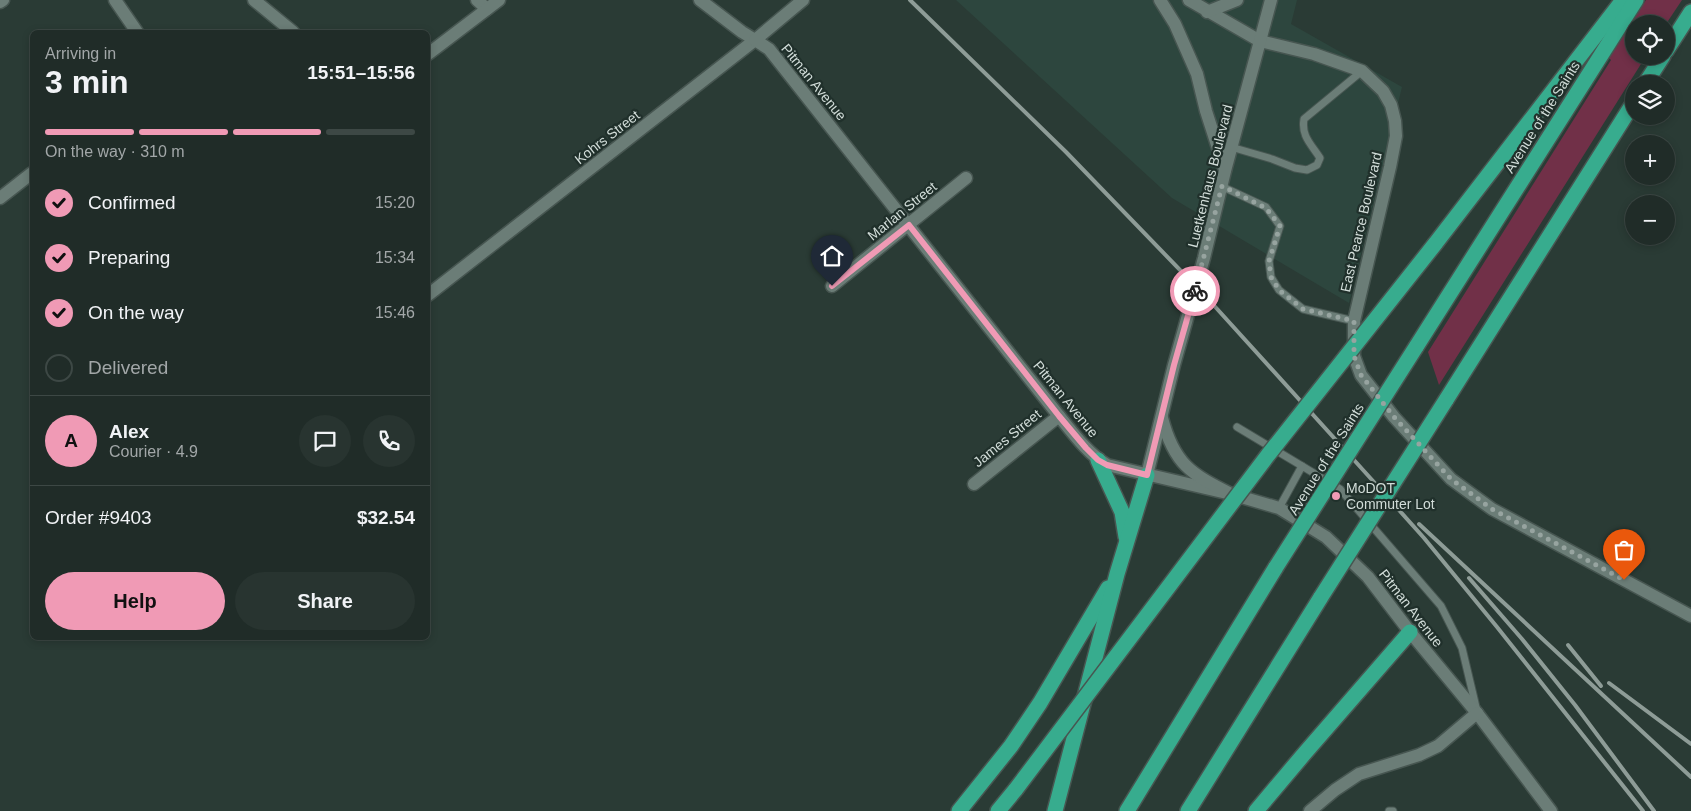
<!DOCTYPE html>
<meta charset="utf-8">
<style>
body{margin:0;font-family:Helvetica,sans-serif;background:#283430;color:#f1f3f6;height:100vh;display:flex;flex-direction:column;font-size:19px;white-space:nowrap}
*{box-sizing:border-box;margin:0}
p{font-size:16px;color:#a2a7a8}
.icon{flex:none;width:28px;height:28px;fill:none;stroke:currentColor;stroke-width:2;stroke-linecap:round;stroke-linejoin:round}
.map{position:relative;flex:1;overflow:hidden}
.panel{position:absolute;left:30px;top:30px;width:400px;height:610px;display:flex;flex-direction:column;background:#202c28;border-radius:8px;box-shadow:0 2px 8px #0003,0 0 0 1px #3d4845}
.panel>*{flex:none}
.controls{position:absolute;left:1625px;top:15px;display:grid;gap:10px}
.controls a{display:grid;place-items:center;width:50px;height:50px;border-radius:50%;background:#202c28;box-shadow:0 2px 8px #0003,0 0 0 1px #3d4845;font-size:25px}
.pin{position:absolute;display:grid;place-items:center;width:42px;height:42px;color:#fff;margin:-51px -21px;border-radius:50% 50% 50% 0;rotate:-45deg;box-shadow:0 0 5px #0007}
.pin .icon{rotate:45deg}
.courier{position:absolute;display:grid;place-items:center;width:50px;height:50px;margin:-25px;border:4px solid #f09ab5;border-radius:50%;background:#fff;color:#222;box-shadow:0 1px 6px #0007}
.overview em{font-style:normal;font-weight:800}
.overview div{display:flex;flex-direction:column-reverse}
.overview{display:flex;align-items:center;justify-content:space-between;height:85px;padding:0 15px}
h1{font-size:32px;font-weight:800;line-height:38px}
.bar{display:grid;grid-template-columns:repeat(4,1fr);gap:8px 5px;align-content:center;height:60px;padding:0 15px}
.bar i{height:6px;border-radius:4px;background:#3d4845}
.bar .selected{background:#f09ab5}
.bar p{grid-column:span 4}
.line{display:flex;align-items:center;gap:12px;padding:0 15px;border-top:1px solid #3d4845}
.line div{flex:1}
.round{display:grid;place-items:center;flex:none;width:52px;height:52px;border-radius:26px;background:#283430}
ol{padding:0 15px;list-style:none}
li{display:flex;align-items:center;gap:15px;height:55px}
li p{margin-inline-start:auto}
li .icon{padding:5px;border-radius:50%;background:#f09ab5;color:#111;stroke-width:4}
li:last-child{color:#a2a7a8}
li i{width:28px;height:28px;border:2px solid #3d4845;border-radius:50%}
.cta{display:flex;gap:10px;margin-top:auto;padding:10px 15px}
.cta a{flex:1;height:58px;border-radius:30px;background:#f09ab5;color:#111;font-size:20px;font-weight:800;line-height:58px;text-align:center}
.cta a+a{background:#283430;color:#f1f3f6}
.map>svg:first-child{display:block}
</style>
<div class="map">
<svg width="1691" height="811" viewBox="0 0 1691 811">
<rect width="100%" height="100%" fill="#2a3b35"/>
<polygon fill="#2d463e" points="956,0 1297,0 1291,24 1402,87 1349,303 1172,198"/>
<polygon fill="#713048" points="1646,0 1682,0 1666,24 1634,24 1634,56 1646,56 1439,385 1428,352 1611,60 1609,58"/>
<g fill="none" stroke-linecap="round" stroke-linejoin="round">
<g stroke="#475651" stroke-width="9">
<g id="service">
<path d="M1231,147L1272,159L1295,168L1307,170L1317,165L1320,158C1311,144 1301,136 1304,119L1362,71"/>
<polyline points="1221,186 1266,207 1280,226 1269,261 1271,277 1279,290 1303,309 1354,321"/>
<polyline points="1237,427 1302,466"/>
<polyline points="1279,508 1302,466 1340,489 1441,606 1462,648 1476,707"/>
<polyline points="1389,811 1393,811"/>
</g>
</g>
<g stroke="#475651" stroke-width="15">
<g id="minor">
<polyline points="115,0 137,32"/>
<polyline points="254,0 293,32"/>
<polyline points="477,0 487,9"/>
<polyline points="0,2 3,0"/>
<polyline points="428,54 499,0"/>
<polyline points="0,198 32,173"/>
<polyline points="832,286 966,178"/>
<polyline points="428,295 755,40 742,32 700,0"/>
<polyline points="974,484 1059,416"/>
</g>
</g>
<g stroke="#475651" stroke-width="15">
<g id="tertiary">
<path d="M803,0L755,40L769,49L1059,416C1073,433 1087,453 1107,465L1231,494L1279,508L1326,537L1368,577L1410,632L1477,713L1551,811"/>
<polyline points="1260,41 1314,54 1362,71 1383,91 1391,105 1395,121 1396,136 1390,167 1354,321 1354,356 1361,375 1394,417 1451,479 1492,509 1691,616"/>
<polyline points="1310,811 1335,790 1359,774 1419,755 1438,746 1477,713"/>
</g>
</g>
<g stroke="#475651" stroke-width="15">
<g id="secondary">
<polyline points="1160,0 1175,24 1197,74 1206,111 1225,170"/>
<polyline points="1189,0 1260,41"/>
<polyline points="1207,12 1237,0"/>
<path d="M1162,418C1174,464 1191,474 1231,494"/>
<polyline points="1147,475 1174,365 1204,258 1225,171 1271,0"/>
</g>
</g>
<g stroke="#475651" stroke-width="18">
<g id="motorway">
<polyline points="1666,51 1691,12"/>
<polyline points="1645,84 1663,56"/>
<polyline points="1435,244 1623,0"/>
<polyline points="1416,347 1636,0"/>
<polyline points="1446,400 1634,102"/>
<polyline points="1098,460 1122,512 1126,537"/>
<polyline points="959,811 1011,746 1040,703 1108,588"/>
<polyline points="998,811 1016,789"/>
<polyline points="1055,811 1117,574 1147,475"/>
<polyline points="1127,811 1276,567"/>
<polyline points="1188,811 1321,597"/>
<polyline points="1256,811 1304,754 1410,632"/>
</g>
</g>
<use href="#service" stroke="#6b7d77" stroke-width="7"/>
<use href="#minor" stroke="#6b7d77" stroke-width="12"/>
<use href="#tertiary" stroke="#6b7d77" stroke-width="12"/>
<use href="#secondary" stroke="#6b7d77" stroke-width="12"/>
<use href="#motorway" stroke="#37ac8e" stroke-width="15"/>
<g stroke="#8e9c97" stroke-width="4">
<polyline points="910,0 1066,152 1209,300 1373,481 1424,538 1497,627 1643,811"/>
<polyline points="1419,524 1691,777"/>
<polyline points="1469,578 1522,639 1575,705 1654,811"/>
<polyline points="1568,645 1601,686"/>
<polyline points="1609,683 1691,744"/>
</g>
<g stroke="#475651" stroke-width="18" stroke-linecap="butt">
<g id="motorway-bridge">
<polyline points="1276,567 1416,347"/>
<polyline points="1321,597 1446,400"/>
<polyline points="1016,789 1268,455 1435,244"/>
</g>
</g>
<use href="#motorway-bridge" stroke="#37ac8e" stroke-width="15"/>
</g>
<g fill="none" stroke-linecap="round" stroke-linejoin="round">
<polyline stroke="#97a4a0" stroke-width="5" stroke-dasharray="0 9" points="1195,291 1222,186 1266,208 1280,226 1269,261 1271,277 1279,290 1303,309 1354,321 1354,356 1361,375 1394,417 1451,479 1492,509 1624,580"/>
<polyline stroke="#f09ab5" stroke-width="6" points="832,286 909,225 1059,416 1086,448 1098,460 1107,465 1147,475 1174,365 1195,291"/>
</g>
<circle fill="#f09ab5" stroke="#20302b" stroke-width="2" cx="1336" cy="496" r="5"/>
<g text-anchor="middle" stroke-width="4.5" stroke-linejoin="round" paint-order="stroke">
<g font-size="14" fill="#d2ddd9" stroke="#20302b">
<text transform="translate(814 82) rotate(51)" y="5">Pitman Avenue</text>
<text transform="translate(1542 117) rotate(-58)" y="5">Avenue of the Saints</text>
<text transform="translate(607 137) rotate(-38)" y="5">Kohrs Street</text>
<text transform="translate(1210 176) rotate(-76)" y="5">Luetkenhaus Boulevard</text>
<text transform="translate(902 211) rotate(-39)" y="5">Marlan Street</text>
<text transform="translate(1361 222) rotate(-77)" y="5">East Pearce Boulevard</text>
<text transform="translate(1066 399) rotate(51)" y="5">Pitman Avenue</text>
<text transform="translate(1007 438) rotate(-39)" y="5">James Street</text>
<text transform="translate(1326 459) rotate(-58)" y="5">Avenue of the Saints</text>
<text transform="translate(1411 608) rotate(52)" y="5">Pitman Avenue</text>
</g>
<g font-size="14" fill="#d2ddd9" stroke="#20302b" text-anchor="start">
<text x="1346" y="493">MoDOT<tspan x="1346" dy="16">Commuter Lot</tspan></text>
</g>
</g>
</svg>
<div class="controls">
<a><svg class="icon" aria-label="locate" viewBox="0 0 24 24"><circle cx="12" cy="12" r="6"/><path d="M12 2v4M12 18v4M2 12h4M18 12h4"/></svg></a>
<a><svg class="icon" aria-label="layers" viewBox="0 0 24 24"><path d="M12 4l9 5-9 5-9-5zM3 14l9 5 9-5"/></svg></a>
<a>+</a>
<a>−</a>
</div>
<div class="pin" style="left:1624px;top:580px;background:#ea580c"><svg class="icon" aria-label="bag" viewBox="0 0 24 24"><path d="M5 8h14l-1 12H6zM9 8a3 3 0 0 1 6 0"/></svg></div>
<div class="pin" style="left:832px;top:286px;background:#1f2937"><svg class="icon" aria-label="home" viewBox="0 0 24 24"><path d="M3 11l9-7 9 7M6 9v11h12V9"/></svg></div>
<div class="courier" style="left:1195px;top:291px"><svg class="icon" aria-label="bike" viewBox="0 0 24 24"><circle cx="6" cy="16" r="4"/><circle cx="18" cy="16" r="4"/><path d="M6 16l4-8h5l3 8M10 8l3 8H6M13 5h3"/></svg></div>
<section class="panel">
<div class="overview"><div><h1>3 min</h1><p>Arriving in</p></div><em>15:51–15:56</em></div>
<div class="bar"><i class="selected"></i><i class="selected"></i><i class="selected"></i><i></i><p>On the way · 310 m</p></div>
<ol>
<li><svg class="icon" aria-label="check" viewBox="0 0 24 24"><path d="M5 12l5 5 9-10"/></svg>Confirmed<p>15:20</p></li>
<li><svg class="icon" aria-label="check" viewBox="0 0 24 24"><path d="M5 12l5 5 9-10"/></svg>Preparing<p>15:34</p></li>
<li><svg class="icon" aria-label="check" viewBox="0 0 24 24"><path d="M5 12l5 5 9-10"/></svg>On the way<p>15:46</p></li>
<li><i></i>Delivered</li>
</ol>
<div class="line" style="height:90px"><b class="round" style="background:#f09ab5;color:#111">A</b><div><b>Alex</b><p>Courier · 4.9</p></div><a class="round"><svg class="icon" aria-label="chat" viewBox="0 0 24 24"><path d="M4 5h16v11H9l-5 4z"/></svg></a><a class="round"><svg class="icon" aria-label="phone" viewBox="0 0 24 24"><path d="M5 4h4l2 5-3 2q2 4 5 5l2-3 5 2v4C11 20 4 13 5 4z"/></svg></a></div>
<div class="line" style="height:65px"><div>Order #9403</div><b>$32.54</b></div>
<div class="cta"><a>Help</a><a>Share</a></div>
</section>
</div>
